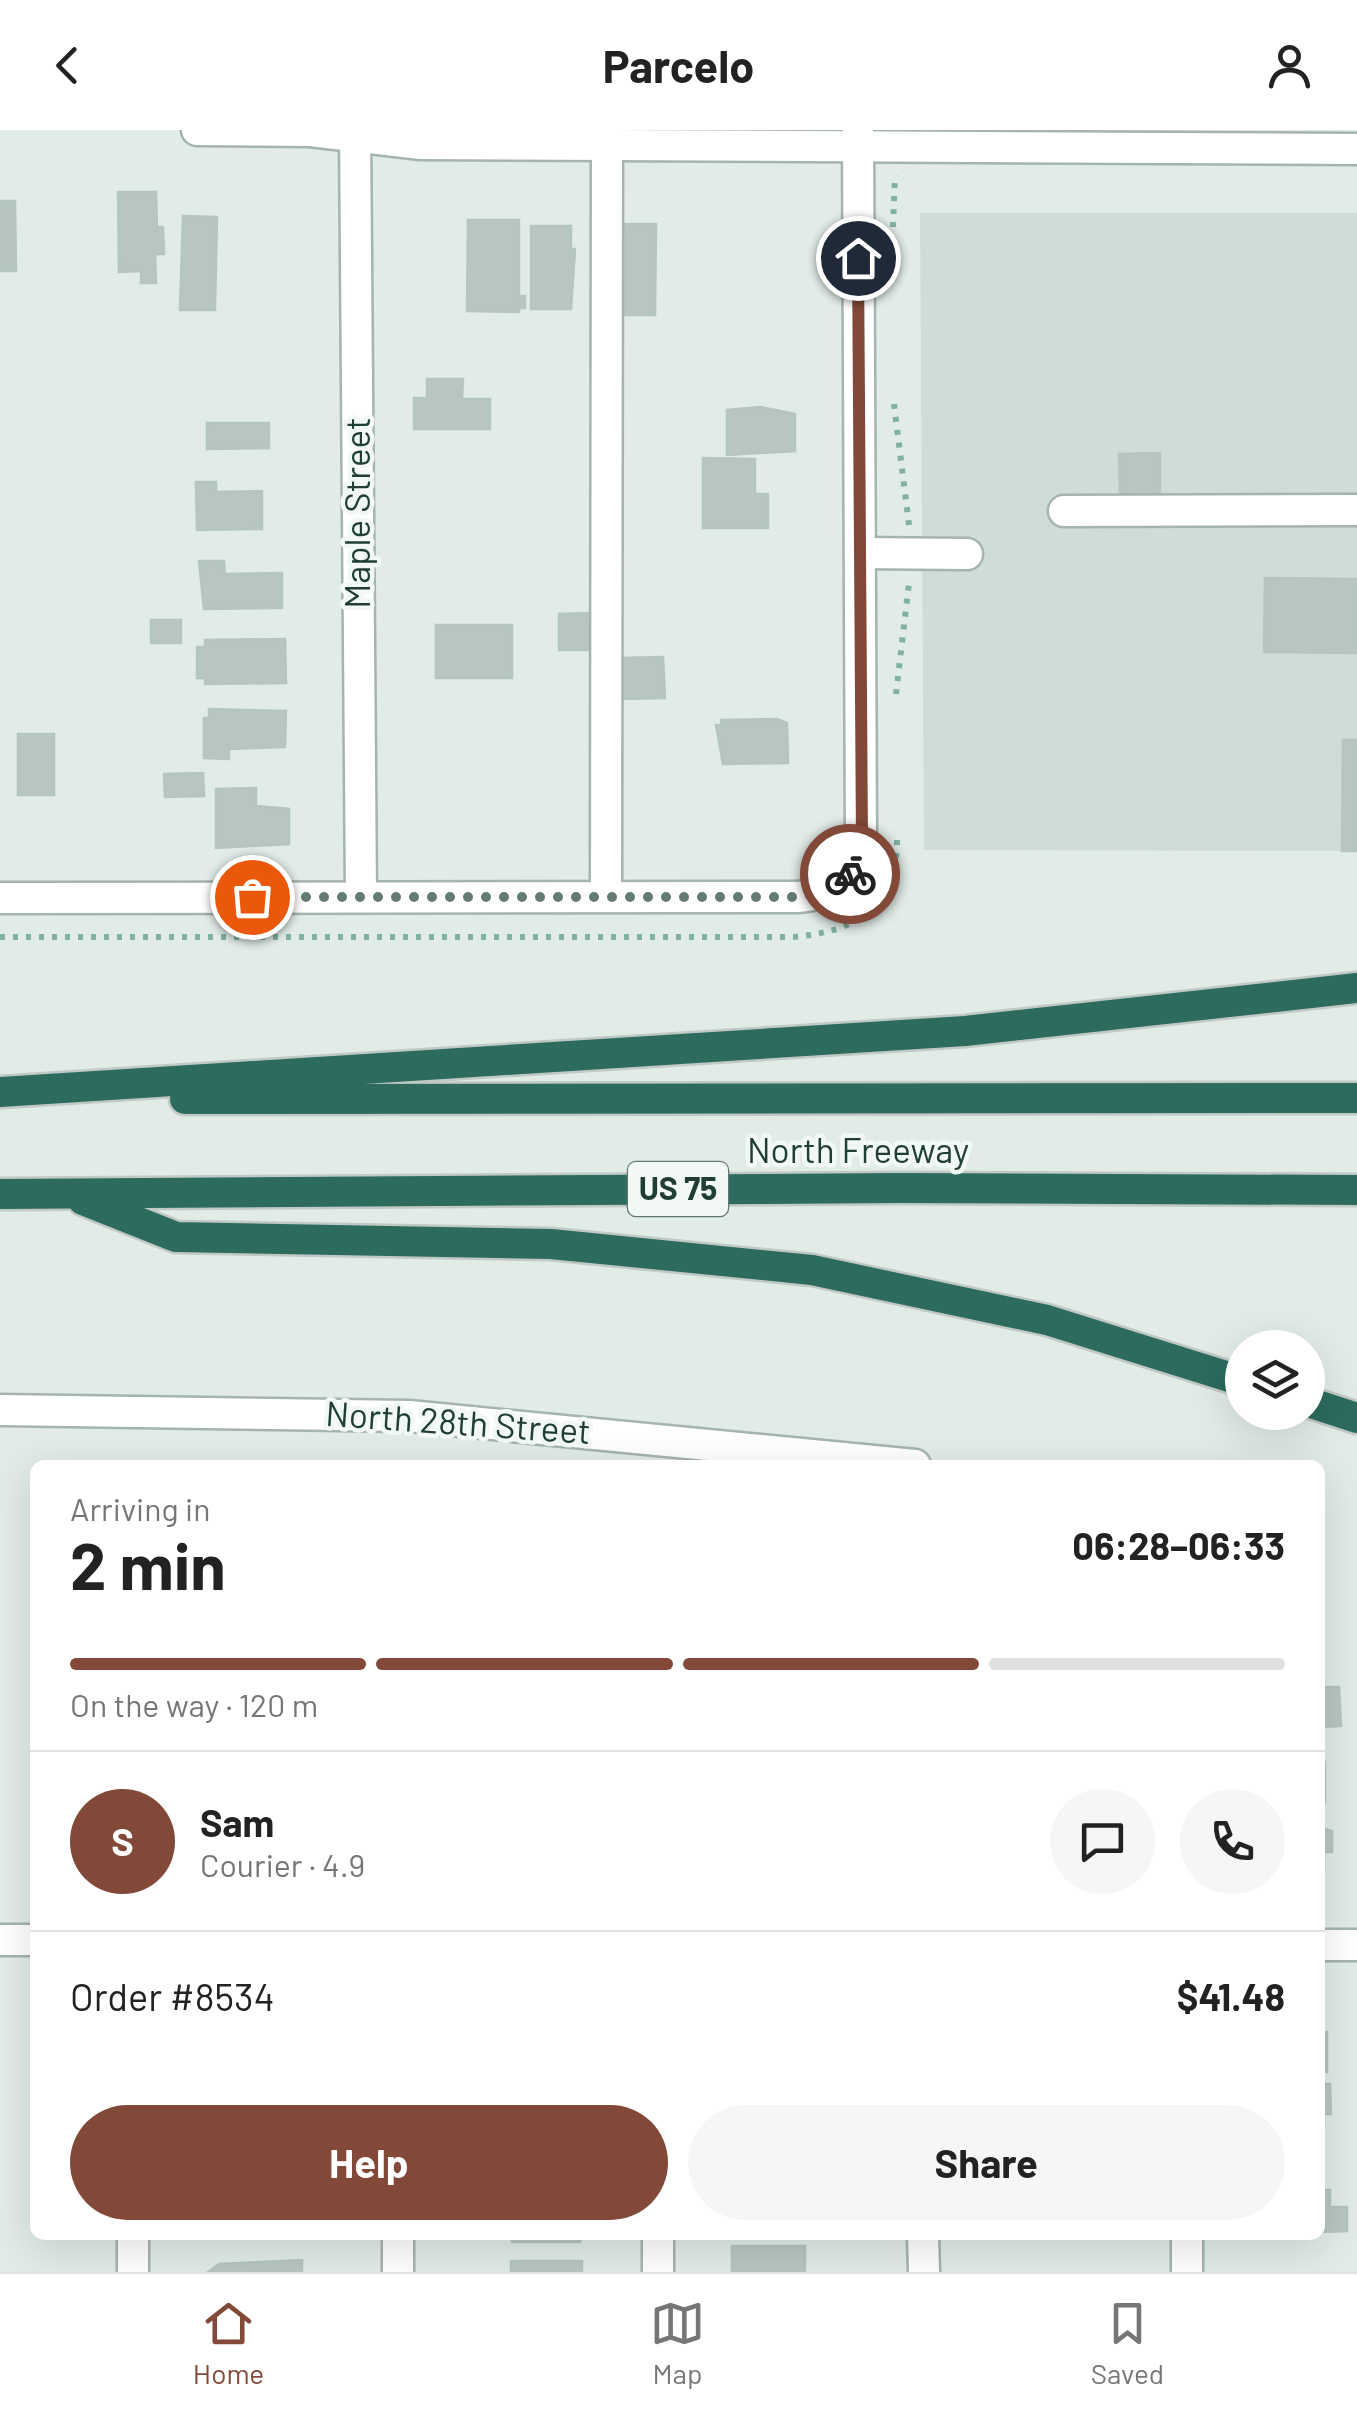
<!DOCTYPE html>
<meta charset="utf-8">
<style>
body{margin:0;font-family:Barlow,sans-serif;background:#f6f6f6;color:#222;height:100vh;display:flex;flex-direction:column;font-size:38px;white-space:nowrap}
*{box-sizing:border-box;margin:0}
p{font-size:32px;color:#767676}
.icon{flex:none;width:55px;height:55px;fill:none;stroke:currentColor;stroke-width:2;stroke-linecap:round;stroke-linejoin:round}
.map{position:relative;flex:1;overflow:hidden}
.side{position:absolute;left:30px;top:1330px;width:1295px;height:780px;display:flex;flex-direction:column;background:#fff;border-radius:15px;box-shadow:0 10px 40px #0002}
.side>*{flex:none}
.controls{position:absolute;left:1225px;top:1200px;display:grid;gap:20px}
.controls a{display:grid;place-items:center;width:100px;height:100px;border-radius:50%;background:#fff;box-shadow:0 10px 40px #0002;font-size:50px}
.pin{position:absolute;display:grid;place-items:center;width:85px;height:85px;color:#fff;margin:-42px;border:5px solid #fff;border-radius:50%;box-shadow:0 2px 10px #0007}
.courier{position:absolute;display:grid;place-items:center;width:100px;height:100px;margin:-50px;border:8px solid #824939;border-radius:50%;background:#fff;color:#222;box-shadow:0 2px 12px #0007}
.headline em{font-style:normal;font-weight:700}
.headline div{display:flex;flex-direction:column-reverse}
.headline{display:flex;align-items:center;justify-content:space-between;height:170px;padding:0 40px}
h1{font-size:65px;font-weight:700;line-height:75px}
.bar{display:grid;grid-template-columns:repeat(4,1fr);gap:15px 10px;align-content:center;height:120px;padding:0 40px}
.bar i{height:12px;border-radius:8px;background:#e0e0e0}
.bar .selected{background:#824939}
.bar p{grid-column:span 4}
.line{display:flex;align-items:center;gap:25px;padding:0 40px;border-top:2px solid #e0e0e0}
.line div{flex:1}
.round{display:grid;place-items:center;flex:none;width:105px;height:105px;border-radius:52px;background:#f6f6f6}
.primary-button{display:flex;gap:20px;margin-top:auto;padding:20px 40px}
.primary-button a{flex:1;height:115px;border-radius:60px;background:#824939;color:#fff;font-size:40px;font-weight:700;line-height:115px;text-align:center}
.primary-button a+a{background:#f6f6f6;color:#222}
header{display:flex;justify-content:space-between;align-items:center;height:130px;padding:0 40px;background:#fff;font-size:45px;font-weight:700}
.tabs{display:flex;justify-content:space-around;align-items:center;height:140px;border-top:2px solid #e0e0e0;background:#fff;font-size:28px;color:#767676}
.tabs a{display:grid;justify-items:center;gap:5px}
.tabs .selected{color:#824939}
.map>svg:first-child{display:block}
</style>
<header><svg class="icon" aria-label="back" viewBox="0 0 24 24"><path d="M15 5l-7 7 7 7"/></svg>Parcelo<svg class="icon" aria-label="person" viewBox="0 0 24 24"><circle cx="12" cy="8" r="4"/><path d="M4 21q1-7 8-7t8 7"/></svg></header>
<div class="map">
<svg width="1357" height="2142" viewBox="0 0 1357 2142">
<rect width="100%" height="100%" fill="#e1ece7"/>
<polygon fill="#d0dcd6" points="920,83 1357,83 1357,721 924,720"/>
<g fill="#b7c7c0" stroke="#b4c6be" stroke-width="2.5">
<polygon points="118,62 156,62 157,97 163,97 164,124 155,124 156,153 141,153 141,141 119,142"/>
<polygon points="0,71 15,71 16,141 0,141"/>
<polygon points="183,86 217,87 215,180 180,180"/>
<polygon points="468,90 519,90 519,166 525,166 525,178 519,178 519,182 467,181"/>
<polygon points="617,94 656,94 655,185 616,185"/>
<polygon points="531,96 571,96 571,119 575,119 571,179 531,179"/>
<polygon points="427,249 463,249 462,269 490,269 490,299 414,299 414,268 427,268"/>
<polygon points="761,277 795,284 795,321 727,325 727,280"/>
<polygon points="207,293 269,293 269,318 207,319"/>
<polygon points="1160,323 1160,364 1120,364 1119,324"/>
<polygon points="703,328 755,329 755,364 768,364 768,398 703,398"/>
<polygon points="196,352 216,352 216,362 262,361 262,399 197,400"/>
<polygon points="199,431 224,431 225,444 282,443 282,478 204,479"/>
<polygon points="1265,448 1357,449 1357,523 1264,522"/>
<polygon points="594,483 595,520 559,520 559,484"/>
<rect x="151" y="490" width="30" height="23"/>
<rect x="436" y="495" width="76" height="53"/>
<polygon points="285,509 286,553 205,554 205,548 197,548 197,517 205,517 205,510"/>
<polygon points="663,527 665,568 622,569 620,528"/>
<polygon points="209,579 286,581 285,617 229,619 229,629 204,628 204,588 209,588"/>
<polygon points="777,589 787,593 788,633 723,634 716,595 722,595 721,590"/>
<rect x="18" y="604" width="36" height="61"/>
<polygon points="1343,610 1357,610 1357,721 1342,721"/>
<polygon points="203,643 204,666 165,667 164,644"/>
<polygon points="256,658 256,676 289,679 289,714 216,718 216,659"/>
<polygon points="1320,1557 1339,1557 1341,1596 1320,1597"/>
<rect x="1320" y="1632" width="5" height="40"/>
<polygon points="1320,1698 1332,1701 1332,1722 1324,1722 1324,1738 1320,1738"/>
<rect x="1320" y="1902" width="7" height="40"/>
<polygon points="1320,1954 1330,1954 1331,1984 1324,1984 1324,1994 1320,1994"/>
<polygon points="1320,2060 1330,2060 1330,2077 1347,2077 1347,2101 1320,2102"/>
<rect x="512" y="2105" width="68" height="7"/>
<rect x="732" y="2116" width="73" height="26"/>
<polygon points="302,2130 302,2142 208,2142 219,2134"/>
<rect x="511" y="2131" width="71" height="11"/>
</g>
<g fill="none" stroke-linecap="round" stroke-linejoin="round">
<g stroke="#a4b4ae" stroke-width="35">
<g id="minor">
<polyline points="197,0 310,1 421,14 1357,19"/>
<polyline points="355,0 361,767"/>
<polyline points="1064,381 1357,380"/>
<polyline points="860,423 967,424"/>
<polyline points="606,766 607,0"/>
<path d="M0,768L798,767C833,764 855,748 861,712L858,0"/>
<polyline points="0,1280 409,1286 915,1335"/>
<polyline points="0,1810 35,1810"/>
<polyline points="1320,1815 1357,1815"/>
<polyline points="133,2105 133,2142"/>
<polyline points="398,2105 398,2142"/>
<polyline points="658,2105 658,2142"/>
<polyline points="923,2105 924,2142"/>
<polyline points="1187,2105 1187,2142"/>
</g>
</g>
<g stroke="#c1c9c6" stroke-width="35">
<g id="highway">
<polyline points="0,962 965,901 1357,858"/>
<polyline points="185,969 1357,968"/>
<polyline points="0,1064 899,1058 1357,1060"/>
<polyline points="83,1070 176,1107 551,1114 812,1140 1047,1190 1242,1251"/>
<polyline points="1308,1272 1357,1288"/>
</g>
</g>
<g stroke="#81b1a1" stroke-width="6" stroke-dasharray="5 8" stroke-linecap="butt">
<polyline points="893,97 895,45"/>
<polyline points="894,274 909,395"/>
<polyline points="896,564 909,453"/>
<path d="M0,807H794C857,801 898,778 897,707"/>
</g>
<use href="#minor" stroke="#fff" stroke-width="30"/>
<use href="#highway" stroke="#2c6b5d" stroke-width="30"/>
</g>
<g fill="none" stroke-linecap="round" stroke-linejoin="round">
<polyline stroke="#647b73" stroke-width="10" stroke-dasharray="0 18" points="252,767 798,767 828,762 850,744"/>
<polyline stroke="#824939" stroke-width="12" points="850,744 862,712 858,128"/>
</g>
<g text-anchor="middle" stroke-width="9" stroke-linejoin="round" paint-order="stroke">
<rect fill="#f2f9f5" stroke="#60766f" stroke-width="2.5" x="628" y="1032" width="100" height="54" rx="8"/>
<g font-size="32" font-weight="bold" fill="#213e35">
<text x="678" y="1070">US 75</text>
</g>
<g font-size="35" fill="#213e35" stroke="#f2f9f5">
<text transform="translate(358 383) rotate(-90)" y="12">Maple Street</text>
<text x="858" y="1033">North Freeway</text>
<text transform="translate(458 1293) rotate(4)" y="12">North 28th Street</text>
</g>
</g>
</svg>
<div class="controls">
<a><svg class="icon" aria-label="layers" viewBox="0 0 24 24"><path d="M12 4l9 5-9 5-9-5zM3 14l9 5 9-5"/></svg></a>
</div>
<div class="pin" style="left:252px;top:767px;background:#ea580c"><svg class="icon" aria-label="bag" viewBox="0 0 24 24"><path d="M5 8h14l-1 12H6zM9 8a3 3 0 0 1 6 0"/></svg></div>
<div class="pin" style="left:858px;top:128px;background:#1f2937"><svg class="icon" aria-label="home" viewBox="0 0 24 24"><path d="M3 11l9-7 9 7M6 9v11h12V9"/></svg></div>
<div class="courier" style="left:850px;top:744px"><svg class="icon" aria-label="bike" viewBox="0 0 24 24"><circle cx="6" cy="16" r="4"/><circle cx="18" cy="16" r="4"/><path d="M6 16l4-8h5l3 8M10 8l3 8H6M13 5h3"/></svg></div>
<section class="side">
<div class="headline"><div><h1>2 min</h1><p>Arriving in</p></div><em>06:28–06:33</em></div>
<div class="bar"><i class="selected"></i><i class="selected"></i><i class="selected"></i><i></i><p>On the way · 120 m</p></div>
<div class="line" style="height:180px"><b class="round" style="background:#824939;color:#fff">S</b><div><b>Sam</b><p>Courier · 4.9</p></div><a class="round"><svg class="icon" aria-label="chat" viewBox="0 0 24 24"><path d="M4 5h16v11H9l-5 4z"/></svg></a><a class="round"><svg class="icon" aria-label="phone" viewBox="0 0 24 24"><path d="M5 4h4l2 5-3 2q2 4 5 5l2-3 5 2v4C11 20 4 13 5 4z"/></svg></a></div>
<div class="line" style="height:130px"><div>Order #8534</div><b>$41.48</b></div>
<div class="primary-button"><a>Help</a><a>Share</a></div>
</section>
</div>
<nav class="tabs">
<a class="selected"><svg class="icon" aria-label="home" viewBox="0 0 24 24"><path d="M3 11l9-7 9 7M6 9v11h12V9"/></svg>Home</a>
<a><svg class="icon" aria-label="map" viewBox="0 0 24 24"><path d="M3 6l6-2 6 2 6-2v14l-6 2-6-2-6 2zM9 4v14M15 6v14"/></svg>Map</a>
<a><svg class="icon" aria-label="saved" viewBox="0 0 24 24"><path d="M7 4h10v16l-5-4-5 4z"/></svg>Saved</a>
</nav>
